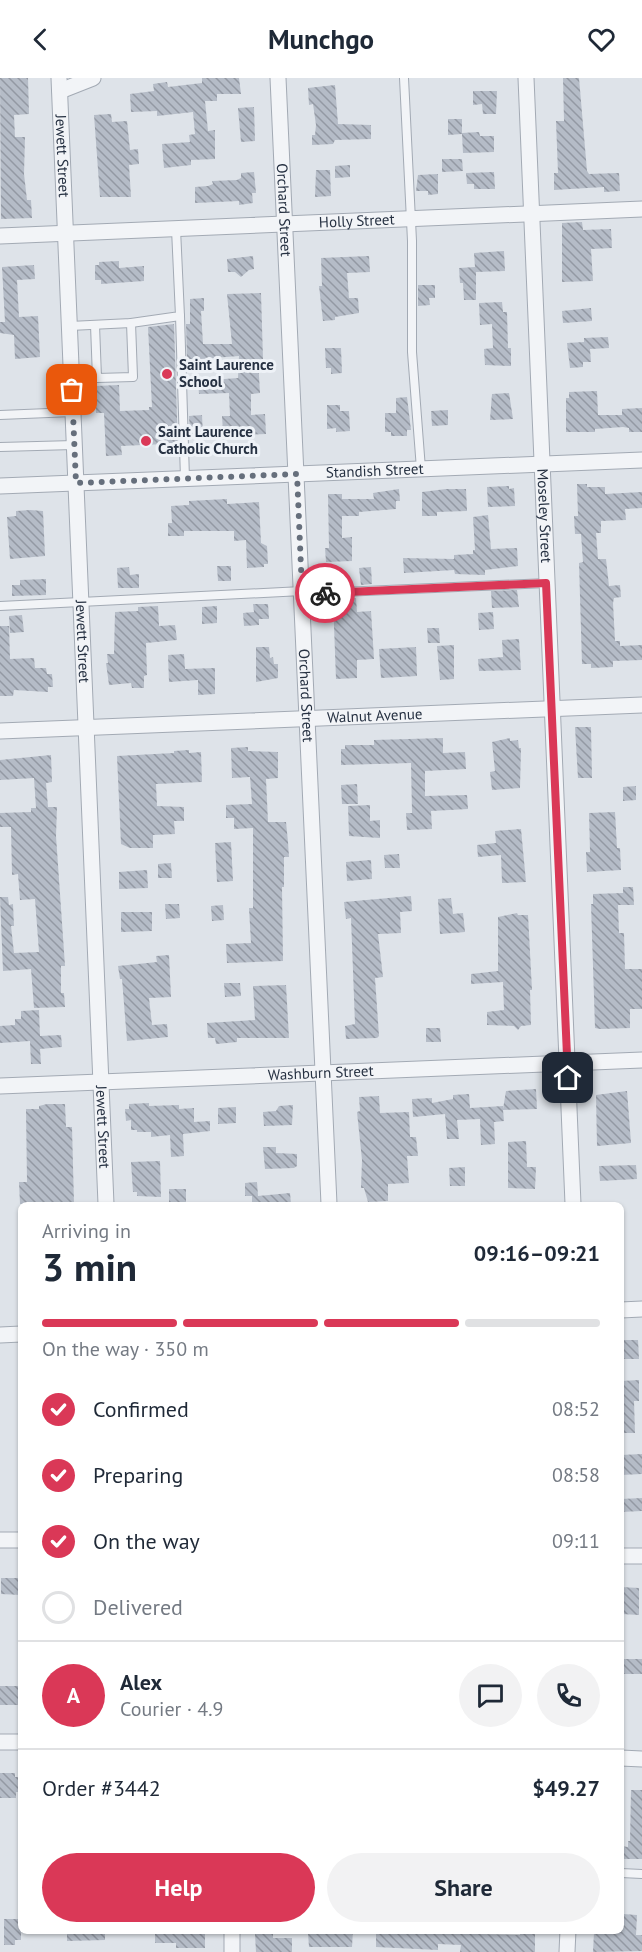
<!DOCTYPE html>
<meta charset="utf-8">
<style>
body{margin:0;font-family:"PT Sans",sans-serif;background:#f2f2f3;color:#1f2937;height:100vh;display:flex;flex-direction:column;font-size:22px;white-space:nowrap}
*{box-sizing:border-box;margin:0}
p{font-size:20px;color:#747a83}
.icon{flex:none;width:33px;height:33px;fill:none;stroke:currentColor;stroke-width:2;stroke-linecap:round;stroke-linejoin:round}
.map{position:relative;flex:1;overflow:hidden}
.details{position:absolute;left:18px;top:1124px;width:606px;height:732px;display:flex;flex-direction:column;background:#fff;border-radius:9px;box-shadow:0 2px 4px #0004}
.details>*{flex:none}
.pin{position:absolute;display:grid;place-items:center;width:51px;height:51px;color:#fff;margin:-26px;border-radius:12px;box-shadow:0 3px 9px #0006}
.courier{position:absolute;display:grid;place-items:center;width:60px;height:60px;margin:-30px;border:4px solid #da3857;border-radius:50%;background:#fff;color:#222;box-shadow:0 2px 8px #0007}
.head em{font-style:normal;font-weight:800}
.head div{display:flex;flex-direction:column-reverse}
.head{display:flex;align-items:center;justify-content:space-between;height:102px;padding:0 24px}
h1{font-size:39px;font-weight:800;line-height:45px}
.bar{display:grid;grid-template-columns:repeat(4,1fr);gap:9px 6px;align-content:center;height:72px;padding:0 24px}
.bar i{height:8px;border-radius:4px;background:#e0e1e3}
.bar .selected{background:#da3857}
.bar p{grid-column:span 4}
.line{display:flex;align-items:center;gap:15px;padding:0 24px;border-top:2px solid #e0e1e3}
.line div{flex:1}
.round{display:grid;place-items:center;flex:none;width:63px;height:63px;border-radius:32px;background:#f2f2f3}
ol{padding:0 24px;list-style:none}
li{display:flex;align-items:center;gap:18px;height:66px}
li p{margin-inline-start:auto}
li .icon{padding:6px;border-radius:50%;background:#da3857;color:#fff;stroke-width:4}
li:last-child{color:#747a83}
li i{width:33px;height:33px;border:3px solid #e0e1e3;border-radius:50%}
.action{display:flex;gap:12px;margin-top:auto;padding:12px 24px}
.action a{flex:1;height:69px;border-radius:36px;background:#da3857;color:#fff;font-size:24px;font-weight:800;line-height:69px;text-align:center}
.action a+a{background:#f2f2f3;color:#1f2937}
header{display:flex;justify-content:space-between;align-items:center;height:78px;padding:0 24px;background:#fff;font-size:27px;font-weight:800}
.map>svg:first-child{display:block}
</style>
<header><svg class="icon" aria-label="back" viewBox="0 0 24 24"><path d="M15 5l-7 7 7 7"/></svg>Munchgo<svg class="icon" aria-label="heart" viewBox="0 0 24 24"><path d="M12 20l-8-8c-3-5 5-10 8-4 3-6 11-1 8 4z"/></svg></header>
<div class="map">
<svg width="642" height="1874" viewBox="0 0 642 1874">
<defs>
<pattern id="building-back-hatch" width="6" height="6" patternUnits="userSpaceOnUse" patternTransform="scale(1.5)"><rect width="6" height="6" fill="#b5bcc7"/><path d="M-1 5l2 2M0 0l6 6M5-1l2 2" fill="none" stroke="#9399a3"/></pattern>
</defs>
<rect width="100%" height="100%" fill="#dee3e9"/>
<g fill="url(#building-back-hatch)">
<polygon points="0,0 28,0 29,36 14,37 15,59 25,59 24,96 27,122 31,122 32,140 1,141"/>
<polygon points="202,0 239,0 241,16 217,16 217,23 205,23 208,53 215,52 215,81 191,82 191,87 164,90 162,66 190,64 189,57 195,56 193,34 157,38 157,33 131,34 130,16 154,13 153,6 167,4 168,9 202,5"/>
<polygon points="563,0 579,0 587,93 589,96 619,95 620,113 604,114 604,109 554,112 554,95 558,95 556,43 564,43"/>
<polygon points="335,7 338,46 371,47 371,61 335,62 333,66 312,67 312,57 315,57 316,47 313,26 309,27 308,10"/>
<polygon points="473,13 497,13 496,36 483,36 482,26 473,27"/>
<polygon points="254,29 255,63 241,64 238,30"/>
<polygon points="111,36 112,44 127,43 130,72 138,71 139,86 129,87 131,119 100,119 94,37"/>
<polygon points="448,41 462,41 462,55 479,54 480,58 494,58 494,74 463,75 462,56 448,57"/>
<polygon points="442,81 462,81 463,93 442,94"/>
<polygon points="350,87 350,99 335,100 335,88"/>
<polygon points="316,92 330,92 331,118 315,119"/>
<polygon points="254,94 256,115 252,115 253,125 239,127 239,123 195,125 195,109 208,108 213,106 212,103 237,102 241,100 241,95"/>
<polygon points="494,94 495,111 474,111 474,106 467,106 466,95"/>
<polygon points="438,96 438,116 428,117 428,113 416,113 418,97"/>
<polygon points="582,144 583,152 611,151 612,170 591,171 593,203 562,204 562,145"/>
<polygon points="504,173 505,193 476,194 476,222 464,222 463,205 460,205 459,190 475,189 474,175"/>
<polygon points="253,178 254,191 249,192 241,199 235,194 228,194 227,181"/>
<polygon points="369,178 370,194 347,195 349,220 358,220 359,235 335,239 335,242 323,243 319,208 322,208 321,180"/>
<polygon points="119,183 119,190 144,188 144,203 101,206 101,202 95,202 95,187 99,187 99,184"/>
<polygon points="34,187 35,201 17,202 19,239 38,238 40,279 15,281 14,257 0,255 0,244 5,244 2,189"/>
<polygon points="418,207 435,207 435,220 429,220 430,227 418,228"/>
<polygon points="261,215 263,281 258,281 260,315 251,316 251,337 265,336 266,356 239,357 239,353 223,354 222,338 230,338 229,315 199,316 198,303 238,300 239,278 187,282 186,246 190,246 190,221 204,220 204,233 201,233 203,266 232,266 227,216"/>
<polygon points="502,224 503,234 507,234 508,270 511,270 511,288 485,287 484,271 493,270 492,246 480,247 479,225"/>
<polygon points="591,230 592,243 563,245 562,233"/>
<polygon points="174,246 178,371 165,372 165,366 121,368 122,377 106,378 104,335 96,335 95,308 119,307 120,333 149,332 149,329 152,329 148,249"/>
<polygon points="608,259 609,270 590,271 591,284 583,284 583,289 570,290 567,265 584,264 584,260"/>
<polygon points="325,270 341,270 342,295 331,296 331,290 326,290"/>
<polygon points="597,313 598,337 622,337 622,331 642,330 642,354 629,354 629,350 623,349 595,351 595,354 566,354 566,320 569,320 569,314"/>
<polygon points="509,315 513,341 490,342 492,316"/>
<polygon points="407,319 411,352 407,352 407,358 391,358 391,354 385,354 385,335 396,335 396,320"/>
<polygon points="327,327 340,327 340,333 349,333 350,353 336,354 336,350 327,351"/>
<polygon points="448,332 448,347 432,348 431,333"/>
<polygon points="202,337 203,358 190,359 189,338"/>
<polygon points="577,406 587,406 587,409 605,409 605,416 642,414 642,430 625,431 626,442 601,443 601,455 596,455 598,481 606,481 609,508 620,507 621,519 614,520 613,525 615,563 620,563 620,568 642,567 642,582 613,583 613,589 591,590 591,586 582,586 579,485 583,484 581,456 575,456 574,438 578,438"/>
<polygon points="509,408 509,411 514,410 515,428 488,429 487,409"/>
<polygon points="399,411 400,423 396,423 396,431 359,434 359,438 342,438 342,460 352,459 352,483 326,484 325,470 329,470 328,416 342,416 342,421 374,421 373,415"/>
<polygon points="446,411 466,411 467,433 437,434 437,438 422,438 422,414"/>
<polygon points="227,421 227,426 259,424 261,465 267,468 268,486 264,486 264,489 247,490 246,462 234,463 234,453 184,453 184,458 168,458 168,445 172,445 171,428 189,427 189,423"/>
<polygon points="30,432 43,433 45,478 10,481 7,439 16,438 16,433"/>
<polygon points="488,437 491,471 517,470 518,488 485,492 485,497 455,496 454,492 404,495 403,480 454,481 454,477 473,476 473,472 475,472 473,439"/>
<polygon points="217,488 231,488 231,503 218,503"/>
<polygon points="129,489 130,497 139,496 139,510 118,510 117,490"/>
<polygon points="371,489 372,506 361,507 359,490"/>
<polygon points="46,501 46,517 12,518 12,507 20,507 20,502"/>
<polygon points="517,512 519,529 492,530 491,513"/>
<polygon points="356,520 357,534 371,533 374,581 357,582 357,600 336,601 333,521"/>
<polygon points="253,526 268,526 269,541 259,541 259,547 244,548 243,535 254,534"/>
<polygon points="158,528 159,548 175,547 177,562 146,565 147,597 144,598 144,610 132,610 131,605 109,607 106,585 108,585 107,576 114,576 115,534 138,533 138,529"/>
<polygon points="217,528 217,545 202,546 202,529"/>
<polygon points="493,534 494,551 479,552 478,535"/>
<polygon points="22,537 24,554 10,555 9,538"/>
<polygon points="0,548 9,548 10,581 34,580 35,590 46,590 47,596 52,596 53,609 48,609 48,614 14,612 13,618 0,618"/>
<polygon points="427,550 439,550 440,565 428,565"/>
<polygon points="519,561 521,592 479,593 478,581 503,579 502,562"/>
<polygon points="454,567 454,601 440,602 437,568"/>
<polygon points="256,569 269,569 270,580 273,579 274,586 278,586 278,600 256,604"/>
<polygon points="416,569 417,598 381,600 379,571"/>
<polygon points="184,576 185,591 215,590 215,616 198,617 198,602 169,604 168,577"/>
<polygon points="575,649 591,649 592,700 578,700"/>
<polygon points="443,660 443,675 465,674 466,691 425,693 425,718 467,717 468,731 431,733 432,751 407,752 406,735 412,735 411,685 341,687 341,671 345,671 345,667 374,667 374,662"/>
<polygon points="510,660 510,663 518,662 519,670 521,670 520,710 492,712 490,694 495,693 492,664"/>
<polygon points="248,669 248,673 278,674 278,700 266,701 268,744 286,744 288,764 289,779 284,779 284,809 282,809 283,883 227,885 226,866 251,865 249,830 253,830 253,750 234,751 234,740 226,740 226,727 252,726 250,699 232,700 231,670"/>
<polygon points="189,672 189,675 201,674 202,704 156,706 157,728 184,729 184,743 174,743 175,756 153,757 153,770 130,770 121,766 117,678 174,675 174,673"/>
<polygon points="51,677 52,704 46,705 48,729 57,729 56,758 65,888 61,888 61,915 64,915 65,929 34,930 31,891 3,893 0,819 8,819 9,827 13,826 14,848 11,848 14,875 39,874 35,821 20,822 18,796 12,797 11,749 0,749 0,735 31,734 31,730 36,730 34,700 0,702 0,682"/>
<polygon points="357,706 358,726 342,726 341,707"/>
<polygon points="636,708 636,722 623,723 623,709"/>
<polygon points="370,727 370,743 380,742 380,760 349,758 348,728"/>
<polygon points="615,734 617,770 620,770 621,792 587,794 586,774 590,774 589,735"/>
<polygon points="521,751 526,804 502,805 501,777 478,779 477,767 496,765 495,753"/>
<polygon points="231,764 233,803 217,804 215,765"/>
<polygon points="399,776 400,790 385,790 384,777"/>
<polygon points="371,782 372,801 347,803 346,784"/>
<polygon points="171,785 172,800 158,800 158,786"/>
<polygon points="147,792 148,810 119,811 119,794"/>
<polygon points="623,809 633,809 634,827 618,827 619,855 624,855 625,891 642,891 642,931 630,931 630,950 600,951 595,950 591,826 593,826 593,816 623,815"/>
<polygon points="411,818 412,833 400,834 401,855 378,856 383,899 375,900 379,958 377,960 346,961 345,948 355,946 351,840 346,841 344,824"/>
<polygon points="451,820 453,836 463,835 465,854 440,856 438,821"/>
<polygon points="165,826 179,826 180,840 166,841"/>
<polygon points="223,827 224,842 212,843 211,828"/>
<polygon points="121,834 152,834 152,853 121,854"/>
<polygon points="517,835 518,837 528,837 532,912 530,912 531,947 521,948 518,952 514,948 487,947 487,934 504,932 503,904 471,906 471,896 498,893 498,839"/>
<polygon points="169,877 171,919 149,920 152,947 167,946 168,959 127,963 122,901 120,901 118,888 157,884 156,878"/>
<polygon points="224,905 240,905 241,918 225,919"/>
<polygon points="286,907 289,960 237,960 237,964 216,966 215,960 208,960 207,945 255,942 253,908"/>
<polygon points="39,932 40,958 61,957 62,969 40,971 41,986 31,986 30,963 0,965 0,948 15,947 15,941 21,941 21,933"/>
<polygon points="426,950 440,950 441,964 426,964"/>
<polygon points="536,1011 537,1031 503,1032 504,1043 494,1044 495,1066 481,1067 480,1041 457,1042 459,1061 447,1061 445,1036 413,1039 412,1021 432,1020 432,1025 453,1021 453,1017 469,1016 470,1030 503,1028 503,1031 506,1013"/>
<polygon points="627,1013 631,1065 597,1068 596,1017"/>
<polygon points="379,1018 380,1035 409,1034 410,1059 416,1059 418,1078 407,1078 409,1105 388,1106 388,1123 368,1124 364,1110 361,1110 362,1082 357,1034 360,1033 359,1019"/>
<polygon points="149,1025 149,1028 179,1027 179,1031 194,1030 194,1044 210,1043 210,1053 183,1056 184,1078 171,1079 170,1057 151,1059 151,1054 137,1054 137,1052 131,1052 131,1042 126,1043 125,1031 129,1031 129,1026"/>
<polygon points="47,1026 65,1026 66,1049 72,1049 74,1126 20,1126 19,1104 27,1104 26,1031 39,1031 39,1028"/>
<polygon points="293,1027 292,1047 264,1048 263,1034 276,1033 279,1028"/>
<polygon points="236,1029 236,1045 218,1046 218,1030"/>
<polygon points="526,1063 527,1089 536,1089 535,1111 508,1110 508,1064"/>
<polygon points="263,1069 276,1069 276,1075 297,1076 297,1088 294,1090 265,1091"/>
<polygon points="160,1083 161,1119 137,1118 137,1114 133,1114 131,1084"/>
<polygon points="636,1087 637,1101 600,1103 599,1088"/>
<polygon points="465,1089 465,1108 450,1108 449,1090"/>
<polygon points="257,1104 258,1118 290,1115 291,1126 252,1126 252,1118 255,1118 245,1118 245,1105"/>
<rect x="169" y="1111" width="17" height="15"/>
<polygon points="621,1262 638,1262 639,1281 621,1281"/>
<polygon points="639,1302 639,1323 634,1323 635,1355 621,1355 621,1303"/>
<polygon points="642,1376 642,1396 621,1397 621,1377"/>
<polygon points="642,1420 642,1433 621,1434 621,1421"/>
<polygon points="1,1500 21,1500 21,1517 1,1516"/>
<polygon points="621,1509 639,1510 639,1537 621,1536"/>
<rect x="621" y="1581" width="21" height="15"/>
<rect x="0" y="1608" width="21" height="19"/>
<polygon points="0,1695 15,1695 15,1699 21,1699 21,1714 16,1714 16,1720 0,1720"/>
<polygon points="631,1712 642,1712 642,1781 621,1781 621,1768 628,1769 628,1763 630,1763"/>
<polygon points="623,1836 637,1837 636,1857 642,1857 642,1873 593,1874 594,1854 623,1852"/>
<polygon points="4,1841 21,1841 21,1862 15,1862 15,1867 4,1867"/>
<polygon points="67,1852 105,1852 105,1862 67,1863"/>
<polygon points="319,1852 353,1852 352,1869 309,1869 308,1855 319,1855"/>
<polygon points="376,1852 478,1852 478,1856 520,1857 520,1852 535,1852 535,1874 460,1874 461,1867 438,1866 438,1872 376,1869"/>
<polygon points="155,1853 205,1854 205,1870 176,1870 176,1865 155,1865"/>
<polygon points="255,1856 273,1856 273,1860 292,1860 292,1874 256,1874"/>
</g>
<g fill="none" stroke-linecap="round" stroke-linejoin="round">
<g stroke="#a3aab4" stroke-width="10">
<g id="service">
<polyline points="404,0 412,163 412,274 421,391"/>
<polyline points="180,238 185,401"/>
<polyline points="95,247 97,300 133,299 131,245"/>
<polyline points="70,248 131,245 180,238 176,151"/>
<polyline points="0,337 73,334"/>
<polyline points="0,369 74,367"/>
<polyline points="0,528 302,513 319,515 547,505"/>
<polyline points="621,1795 642,1796"/>
</g>
</g>
<g stroke="#a3aab4" stroke-width="17">
<g id="minor">
<path id="s1" d="M59,0L106,1126"/>
<path id="s2" d="M278,0L329,1126"/>
<path id="s3" d="M526,0L573,1126"/>
<polyline points="60,13 93,0"/>
<path id="s4" d="M0,158L642,131"/>
<path id="s5" d="M0,408L642,382"/>
<path id="s6" d="M0,653L642,627"/>
<path id="s7" d="M0,1008L642,982"/>
<polyline points="621,1232 642,1231"/>
<polyline points="0,1257 21,1256"/>
<polyline points="0,1462 21,1462"/>
<polyline points="621,1478 642,1478"/>
<polyline points="0,1664 21,1664"/>
<polyline points="621,1680 642,1681"/>
<polyline points="232,1852 232,1874"/>
<polyline points="567,1874 568,1852"/>
</g>
</g>
<use href="#service" stroke="#f2f4f7" stroke-width="8"/>
<use href="#minor" stroke="#f2f4f7" stroke-width="15"/>
</g>
<g fill="none" stroke-linecap="round" stroke-linejoin="round">
<polyline stroke="#666f7c" stroke-width="6" stroke-dasharray="0 10.8" points="72,312 76,405 297,396 302,513 325,515"/>
<polyline stroke="#da3857" stroke-width="8" points="325,515 546,505 568,1000"/>
</g>
<g fill="#da3857" stroke="#eef2f7" stroke-width="2">
<circle cx="167" cy="296" r="6"/>
<circle cx="146" cy="363" r="6"/>
</g>
<g text-anchor="middle" stroke-width="6" stroke-linejoin="round" paint-order="stroke">
<g font-size="15" fill="#263142" stroke="#eef2f7">
<text dy="5" stroke="none"><textPath href="#s1" startOffset="78">Jewett Street</textPath></text>
<text dy="5" stroke="none"><textPath href="#s2" startOffset="132">Orchard Street</textPath></text>
<text dy="5" stroke="none"><textPath href="#s4" startOffset="357">Holly Street</textPath></text>
<text dy="5" stroke="none"><textPath href="#s5" startOffset="375">Standish Street</textPath></text>
<text dy="5" stroke="none"><textPath href="#s3" startOffset="438">Moseley Street</textPath></text>
<text dy="5" stroke="none"><textPath href="#s1" startOffset="564">Jewett Street</textPath></text>
<text dy="5" stroke="none"><textPath href="#s2" startOffset="618">Orchard Street</textPath></text>
<text dy="5" stroke="none"><textPath href="#s6" startOffset="375">Walnut Avenue</textPath></text>
<text dy="5" stroke="none"><textPath href="#s7" startOffset="321">Washburn Street</textPath></text>
<text dy="5" stroke="none"><textPath href="#s1" startOffset="1050">Jewett Street</textPath></text>
</g>
<g font-size="15" font-weight="bold" fill="#263142" stroke="#eef2f7" text-anchor="start">
<text x="179" y="292">Saint Laurence<tspan x="179" dy="17">School</tspan></text>
<text x="158" y="359">Saint Laurence<tspan x="158" dy="17">Catholic Church</tspan></text>
</g>
</g>
</svg>
<div class="pin" style="left:72px;top:312px;background:#ea580c"><svg class="icon" aria-label="bag" viewBox="0 0 24 24"><path d="M5 8h14l-1 12H6zM9 8a3 3 0 0 1 6 0"/></svg></div>
<div class="pin" style="left:568px;top:1000px;background:#1f2937"><svg class="icon" aria-label="home" viewBox="0 0 24 24"><path d="M3 11l9-7 9 7M6 9v11h12V9"/></svg></div>
<div class="courier" style="left:325px;top:515px"><svg class="icon" aria-label="bike" viewBox="0 0 24 24"><circle cx="6" cy="16" r="4"/><circle cx="18" cy="16" r="4"/><path d="M6 16l4-8h5l3 8M10 8l3 8H6M13 5h3"/></svg></div>
<section class="details">
<div class="head"><div><h1>3 min</h1><p>Arriving in</p></div><em>09:16–09:21</em></div>
<div class="bar"><i class="selected"></i><i class="selected"></i><i class="selected"></i><i></i><p>On the way · 350 m</p></div>
<ol>
<li><svg class="icon" aria-label="check" viewBox="0 0 24 24"><path d="M5 12l5 5 9-10"/></svg>Confirmed<p>08:52</p></li>
<li><svg class="icon" aria-label="check" viewBox="0 0 24 24"><path d="M5 12l5 5 9-10"/></svg>Preparing<p>08:58</p></li>
<li><svg class="icon" aria-label="check" viewBox="0 0 24 24"><path d="M5 12l5 5 9-10"/></svg>On the way<p>09:11</p></li>
<li><i></i>Delivered</li>
</ol>
<div class="line" style="height:108px"><b class="round" style="background:#da3857;color:#fff">A</b><div><b>Alex</b><p>Courier · 4.9</p></div><a class="round"><svg class="icon" aria-label="chat" viewBox="0 0 24 24"><path d="M4 5h16v11H9l-5 4z"/></svg></a><a class="round"><svg class="icon" aria-label="phone" viewBox="0 0 24 24"><path d="M5 4h4l2 5-3 2q2 4 5 5l2-3 5 2v4C11 20 4 13 5 4z"/></svg></a></div>
<div class="line" style="height:78px"><div>Order #3442</div><b>$49.27</b></div>
<div class="action"><a>Help</a><a>Share</a></div>
</section>
</div>
